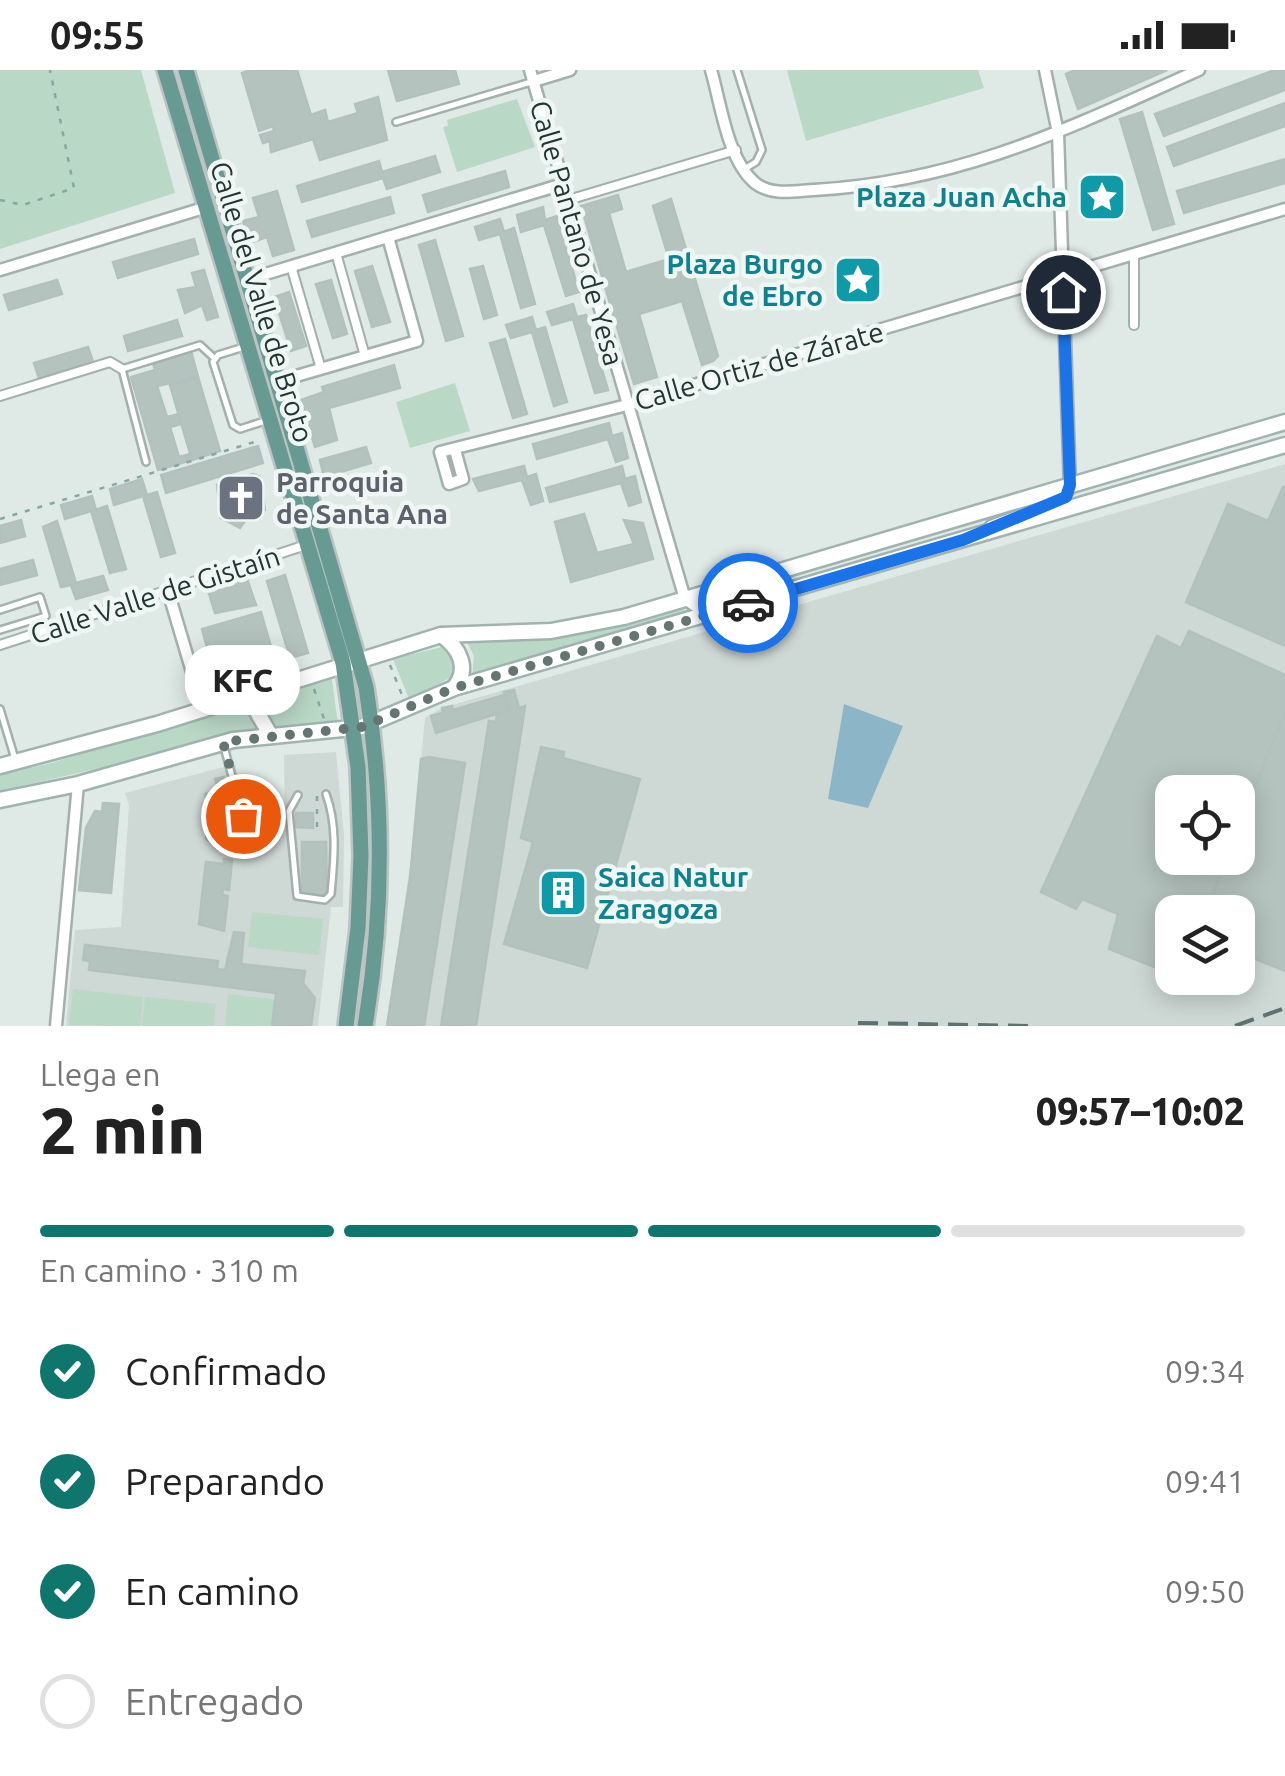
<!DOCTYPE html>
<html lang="es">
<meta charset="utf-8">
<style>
body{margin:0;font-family:Ubuntu,sans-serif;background:#f6f6f6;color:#222;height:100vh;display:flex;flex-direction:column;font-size:38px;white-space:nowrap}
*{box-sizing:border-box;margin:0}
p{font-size:32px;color:#767676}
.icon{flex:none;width:55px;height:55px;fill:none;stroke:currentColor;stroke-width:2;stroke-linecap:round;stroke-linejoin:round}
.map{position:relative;height:956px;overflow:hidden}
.side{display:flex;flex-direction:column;background:#fff;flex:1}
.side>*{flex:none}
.fabs{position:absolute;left:1155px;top:705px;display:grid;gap:20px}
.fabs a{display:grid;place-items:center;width:100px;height:100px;border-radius:20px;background:#fff;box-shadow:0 5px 25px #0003;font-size:50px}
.pin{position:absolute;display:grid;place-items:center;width:85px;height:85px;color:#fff;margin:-42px;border:5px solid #fff;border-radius:50%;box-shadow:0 2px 10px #0007}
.courier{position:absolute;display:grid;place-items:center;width:100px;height:100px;margin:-50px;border:8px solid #1a73e8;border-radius:50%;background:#fff;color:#222;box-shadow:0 2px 12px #0007}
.bubble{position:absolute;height:70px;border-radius:30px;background:#fff;box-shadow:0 5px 25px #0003;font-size:32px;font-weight:800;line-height:70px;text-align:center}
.overview em{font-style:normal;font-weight:800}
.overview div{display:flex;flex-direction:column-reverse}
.overview{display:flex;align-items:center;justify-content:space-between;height:170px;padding:0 40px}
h1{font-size:65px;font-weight:800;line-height:75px}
.bar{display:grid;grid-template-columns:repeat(4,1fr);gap:15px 10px;align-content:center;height:120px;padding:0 40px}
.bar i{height:12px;border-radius:8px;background:#e0e0e0}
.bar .selected{background:#0f766e}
.bar p{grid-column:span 4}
ol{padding:0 40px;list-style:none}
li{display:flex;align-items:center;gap:30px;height:110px}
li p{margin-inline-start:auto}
li .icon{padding:10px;border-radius:50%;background:#0f766e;color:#fff;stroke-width:4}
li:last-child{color:#767676}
li i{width:55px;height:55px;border:5px solid #e0e0e0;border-radius:50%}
.status{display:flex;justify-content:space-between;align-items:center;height:70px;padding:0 50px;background:#fff;direction:ltr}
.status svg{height:28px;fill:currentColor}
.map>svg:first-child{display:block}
</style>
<div class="status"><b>09:55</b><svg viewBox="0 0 49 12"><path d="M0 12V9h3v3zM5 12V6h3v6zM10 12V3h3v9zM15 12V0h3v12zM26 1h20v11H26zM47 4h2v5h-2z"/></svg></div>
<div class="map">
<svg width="1285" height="956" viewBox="0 0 1285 956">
<rect width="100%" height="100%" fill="#dfe9e6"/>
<g fill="#ced8d5" fill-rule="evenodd">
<path d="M1285,394V956H386L412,783L425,648L442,638ZM1172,722H1238V788H1172ZM1172,842H1238V908H1172Z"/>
<polygon points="336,682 344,765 343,837 331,837 318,956 66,956 75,860 121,857 129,735 125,723 235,694 251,760 285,760 284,685"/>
</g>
<g fill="#bad8c6">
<polygon points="0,0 141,0 175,123 0,179"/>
<polygon points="787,0 978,0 984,18 806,71"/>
<polygon points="517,29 535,77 457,102 443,57 448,56 447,50"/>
<polygon points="455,313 470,361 410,378 396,332"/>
<polygon points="682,536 690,547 472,609 474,586 467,572 558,567"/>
<polygon points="442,577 455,592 452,607 409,629 393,589"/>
<polygon points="331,603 338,654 277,659 265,641 269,623"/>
<polygon points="252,628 251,647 260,661 0,721 0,705 52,693"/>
<polygon points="252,842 323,849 319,885 248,877"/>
<polygon points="73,919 143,927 140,956 69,955"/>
<polygon points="228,924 278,930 275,956 225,956"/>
<polygon points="145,927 216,934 214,956 142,956"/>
</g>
<polygon fill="#8cb6c8" points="844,634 903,656 868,738 828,729"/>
<g fill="#b5c3bf" stroke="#b2c1bd" stroke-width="2.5">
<polygon points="251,0 297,0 311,45 325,40 328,52 358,43 355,34 378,27 387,70 320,90 313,69 271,82 270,71 263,73 260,65 274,61 273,56 259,61 242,3"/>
<polygon points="388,0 455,0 459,14 397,31"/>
<polygon points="1075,0 1167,0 1078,39 1066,4"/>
<polygon points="1275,0 1285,0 1285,20 1164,66 1155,44"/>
<polygon points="1285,33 1285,56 1174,96 1167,77"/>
<polygon points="1142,42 1174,154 1153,160 1120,49"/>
<polygon points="435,86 440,102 387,119 383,108 302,132 297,116 379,91 382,102"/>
<polygon points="1285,89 1285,113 1184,143 1177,121"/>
<polygon points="505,101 509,117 428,142 423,125"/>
<polygon points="277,121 294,180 273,186 267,167 249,173 243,151 259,147 253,128"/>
<polygon points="618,125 622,139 609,143 626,202 669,189 653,136 671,129 718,286 713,291 702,295 682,231 639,244 657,307 634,314 581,136"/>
<polygon points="390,127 394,143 312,167 307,151"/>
<polygon points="543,137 545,150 557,146 579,222 566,226 544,155 521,162 517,145"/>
<polygon points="500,149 504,162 514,158 535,234 521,238 500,164 479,170 475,157"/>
<polygon points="194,169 198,184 118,208 113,192"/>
<polygon points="435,170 463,266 446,271 419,175"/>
<polygon points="372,196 390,252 372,257 355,201"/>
<polygon points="483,196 497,245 484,249 470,199"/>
<polygon points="204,200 218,247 207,250 202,235 185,243 178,220 196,217 192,203"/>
<polygon points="57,210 62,224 9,240 4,225"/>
<polygon points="331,210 347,264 333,268 316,214"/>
<polygon points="289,222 306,276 291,281 274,227"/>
<polygon points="573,234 577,247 586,245 608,320 595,323 573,249 552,255 547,242"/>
<polygon points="532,247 536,260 545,257 567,332 554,336 532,262 511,268 506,255"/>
<polygon points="177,250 182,266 128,281 124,266"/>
<polygon points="505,269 527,344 513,348 490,273"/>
<polygon points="88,277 93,292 39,308 34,293"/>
<polygon points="191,281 198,307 157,316 167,347 179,344 181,354 170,357 179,387 190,384 192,390 158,400 131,307 155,300 153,293"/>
<polygon points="394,295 400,318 329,338 337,370 315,377 301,330 324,322 322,317"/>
<polygon points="198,307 220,381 192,390 170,315"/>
<polygon points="609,353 612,366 622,363 628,388 616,392 608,369 537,389 533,374"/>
<polygon points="258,376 263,393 166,423 161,405"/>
<polygon points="366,377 371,393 324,407 320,390"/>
<polygon points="524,396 527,407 536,404 543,431 531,435 522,410 479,421 473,409"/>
<polygon points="622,396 625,409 635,406 641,432 629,436 621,413 550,432 546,418"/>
<polygon points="253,404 260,407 265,440 249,445 240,458 221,448 225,441 220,438 217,415"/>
<polygon points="142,409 147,425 157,422 175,483 161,487 143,426 114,435 110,419"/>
<polygon points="1283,417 1285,417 1285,576 1186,532 1228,434 1268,451"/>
<polygon points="92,426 96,440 107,436 126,499 110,503 91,441 65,449 61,435"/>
<polygon points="584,444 597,483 634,474 624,450 643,453 653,489 571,512 555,452"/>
<polygon points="21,450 25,466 0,473 0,456"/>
<polygon points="57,451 76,513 103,506 108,520 76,529 71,515 61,517 43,457"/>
<polygon points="33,490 37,505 0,515 0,499"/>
<polygon points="245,503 256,535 215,543 206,514"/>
<polygon points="285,505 308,583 290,588 267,511"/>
<polygon points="261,542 273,584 224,599 228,612 217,614 202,559"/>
<polygon points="1189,561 1285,605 1285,642 1238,759 1238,722 1172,722 1172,788 1226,788 1207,842 1172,842 1172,904 1109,879 1118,844 1082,829 1076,839 1041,822 1157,566 1181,578"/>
<polygon points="514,620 519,638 525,636 476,956 441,956 489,651 496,652 497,644 509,640 504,622"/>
<polygon points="504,625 509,640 436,663 431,646 443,643 442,638 452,636 453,640"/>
<polygon points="1285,642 1285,901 1238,882 1243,857 1238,855 1238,842 1207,842 1226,788 1238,788 1238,759"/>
<polygon points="541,677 564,682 563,688 640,709 587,898 504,874 533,772 521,768"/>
<polygon points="429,687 465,693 424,956 387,956 410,809 421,689"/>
<polygon points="224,707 238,756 216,763 205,724 219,719 215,709"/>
<polygon points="103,733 119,734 111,823 79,820 86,758 95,741 102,742"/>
<polygon points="296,743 313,743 313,758 296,757"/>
<polygon points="302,772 326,772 327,826 302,827"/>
<polygon points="224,789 232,790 229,820 223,819 222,825 228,826 224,861 199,854 206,792 224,794"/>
<polygon points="234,862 244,863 241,894 305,901 303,913 315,928 311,956 272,956 276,923 89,900 90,891 83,890 85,875 218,891 217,899 225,900"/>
</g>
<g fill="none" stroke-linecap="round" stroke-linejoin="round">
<g stroke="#a3b0ad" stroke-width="10">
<g id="service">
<polyline points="737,0 762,80 756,92 746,98"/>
<polyline points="396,52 531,12"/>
<polyline points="247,276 218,285 213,292 233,355 240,359 268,350"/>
<polyline points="146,392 122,299 200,275 214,288"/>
<polyline points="0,540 40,527 46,546 0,560"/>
<polyline points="0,639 15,689"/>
<path d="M298,725L289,741L297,826L325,830L331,824C334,790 338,757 326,724"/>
<polyline points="210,767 236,762 244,751 223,673"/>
</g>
</g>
<g stroke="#a3b0ad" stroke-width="12">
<g id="pedestrian">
<polyline points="568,130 736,80"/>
<polyline points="336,183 365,286"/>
<polyline points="291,196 321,299"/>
<polyline points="1134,255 1134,185"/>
<polyline points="0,326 110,292 122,299"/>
<polyline points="0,575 309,474"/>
</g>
</g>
<g stroke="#a3b0ad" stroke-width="15">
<g id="minor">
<polyline points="530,0 685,529 707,544"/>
<path d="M711,0C721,34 727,89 755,113C772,126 794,121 814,120C960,112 1069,58 1199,0"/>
<polyline points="534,11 570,0"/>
<polyline points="0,200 207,137"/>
<polyline points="249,209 563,114"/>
<polyline points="279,311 417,271 388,167"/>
<polyline points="455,380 463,409 449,414 440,382 627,335 1285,139"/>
<polyline points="991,456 1060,430 1070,418 1058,63 1045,0"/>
<polyline points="168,521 203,639"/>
<polyline points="56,956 78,714"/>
</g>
</g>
<g stroke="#a0b3af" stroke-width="19">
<g id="secondary">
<path d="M441,565C460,578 470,599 454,618"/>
<polyline points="263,621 257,642 271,666"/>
<polyline points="0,696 157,654 441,565 551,561 624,547 1285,352"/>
<polyline points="0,730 78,714 233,670 362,657 454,618 1285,375"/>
</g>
</g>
<g stroke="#bdc3c2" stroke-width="20">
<g id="primary">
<polyline points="165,0 343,593 358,697 361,786 358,858 346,956"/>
<path d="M186,0L366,617C384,730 384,843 365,956"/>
</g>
</g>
<g stroke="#83a9a2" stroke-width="2.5" stroke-dasharray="5 8" stroke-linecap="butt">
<polyline points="0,130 23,135 74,118 50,0"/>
<polyline points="0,449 261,370"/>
<polyline points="390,595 402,625"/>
<polyline points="314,619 324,649"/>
<polyline points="317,726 317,765"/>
</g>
<use href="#service" stroke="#fff" stroke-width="5"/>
<use href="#pedestrian" stroke="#fff" stroke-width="8"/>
<use href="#minor" stroke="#fff" stroke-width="10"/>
<use href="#secondary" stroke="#fff" stroke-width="14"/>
<use href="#primary" stroke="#689a94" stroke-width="15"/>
<g stroke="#5c7270" stroke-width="4" stroke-dasharray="20 10" stroke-linecap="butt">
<polyline points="858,953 1032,956"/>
<polyline points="1235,956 1285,938"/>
</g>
</g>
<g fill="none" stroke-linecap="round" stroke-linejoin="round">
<polyline stroke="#647572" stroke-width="10" stroke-dasharray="0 18" points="243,746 223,672 362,657 454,618 748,533"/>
<polyline stroke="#1a73e8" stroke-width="12" points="748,533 963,470 1066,427 1070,415 1063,222"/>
</g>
<defs>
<g id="sight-square" transform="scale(2.5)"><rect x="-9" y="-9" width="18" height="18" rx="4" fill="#0f9aa8" stroke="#eff6f3"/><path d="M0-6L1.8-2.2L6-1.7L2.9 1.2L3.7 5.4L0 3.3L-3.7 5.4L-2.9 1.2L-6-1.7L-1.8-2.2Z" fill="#fff"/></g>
<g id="church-square" transform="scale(2.5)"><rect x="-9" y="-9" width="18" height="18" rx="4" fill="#6b7280" stroke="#eff6f3"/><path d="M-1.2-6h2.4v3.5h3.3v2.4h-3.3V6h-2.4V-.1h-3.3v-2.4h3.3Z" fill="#fff"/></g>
<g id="building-square" transform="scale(2.5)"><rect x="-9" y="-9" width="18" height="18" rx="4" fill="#0f9aa8" stroke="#eff6f3"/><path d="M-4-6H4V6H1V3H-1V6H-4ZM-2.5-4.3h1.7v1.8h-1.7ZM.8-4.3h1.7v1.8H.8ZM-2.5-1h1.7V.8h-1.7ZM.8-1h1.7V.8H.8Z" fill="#fff"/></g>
</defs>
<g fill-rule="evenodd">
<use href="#sight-square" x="1102" y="127"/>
<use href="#sight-square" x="858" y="210"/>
<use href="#church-square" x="241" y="428"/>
<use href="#building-square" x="563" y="823"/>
</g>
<g text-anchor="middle" stroke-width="9" stroke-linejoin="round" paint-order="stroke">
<g font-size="28" font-weight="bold" fill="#0d838f" stroke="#eff6f3" text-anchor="end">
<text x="1067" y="137">Plaza Juan Acha</text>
<text x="823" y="204">Plaza Burgo<tspan x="823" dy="32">de Ebro</tspan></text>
<text x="598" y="817" text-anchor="start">Saica Natur<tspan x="598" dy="32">Zaragoza</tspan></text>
</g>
<g font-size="28" fill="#223734" stroke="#eff6f3">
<text transform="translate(577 163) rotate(74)" y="10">Calle Pantano de Yesa</text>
<text transform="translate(262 232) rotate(73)" y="10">Calle del Valle de Broto</text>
<text transform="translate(759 296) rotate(-16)" y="10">Calle Ortiz de Zárate</text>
<text transform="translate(155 525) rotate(-18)" y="10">Calle Valle de Gistaín</text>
</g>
<g font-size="28" font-weight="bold" fill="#5b616d" stroke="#eff6f3" text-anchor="start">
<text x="276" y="422">Parroquia<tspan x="276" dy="32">de Santa Ana</tspan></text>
</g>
</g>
</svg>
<div class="fabs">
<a><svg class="icon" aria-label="locate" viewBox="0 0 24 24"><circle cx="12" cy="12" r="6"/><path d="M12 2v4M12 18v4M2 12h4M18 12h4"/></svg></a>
<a><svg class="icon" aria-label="layers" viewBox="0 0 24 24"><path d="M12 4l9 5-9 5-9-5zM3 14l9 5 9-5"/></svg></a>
</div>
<div class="pin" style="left:243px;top:746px;background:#ea580c"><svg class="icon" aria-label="bag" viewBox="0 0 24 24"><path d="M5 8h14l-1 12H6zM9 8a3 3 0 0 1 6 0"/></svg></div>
<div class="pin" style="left:1063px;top:222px;background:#1f2937"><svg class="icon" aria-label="home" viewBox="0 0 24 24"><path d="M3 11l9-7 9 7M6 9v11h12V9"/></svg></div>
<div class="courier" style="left:748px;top:533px"><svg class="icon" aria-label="car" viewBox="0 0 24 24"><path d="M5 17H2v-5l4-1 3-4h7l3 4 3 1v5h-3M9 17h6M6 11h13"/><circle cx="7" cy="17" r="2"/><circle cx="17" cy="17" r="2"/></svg></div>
<div class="bubble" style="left:185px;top:575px;width:115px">KFC</div>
</div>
<section class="side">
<div class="overview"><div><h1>2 min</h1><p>Llega en</p></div><em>09:57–10:02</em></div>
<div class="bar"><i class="selected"></i><i class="selected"></i><i class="selected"></i><i></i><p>En camino · 310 m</p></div>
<ol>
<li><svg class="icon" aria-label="check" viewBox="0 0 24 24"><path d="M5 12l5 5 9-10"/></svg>Confirmado<p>09:34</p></li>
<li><svg class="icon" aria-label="check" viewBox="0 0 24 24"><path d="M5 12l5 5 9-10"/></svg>Preparando<p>09:41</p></li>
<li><svg class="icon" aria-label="check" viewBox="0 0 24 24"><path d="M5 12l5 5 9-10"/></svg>En camino<p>09:50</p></li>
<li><i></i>Entregado</li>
</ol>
</section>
